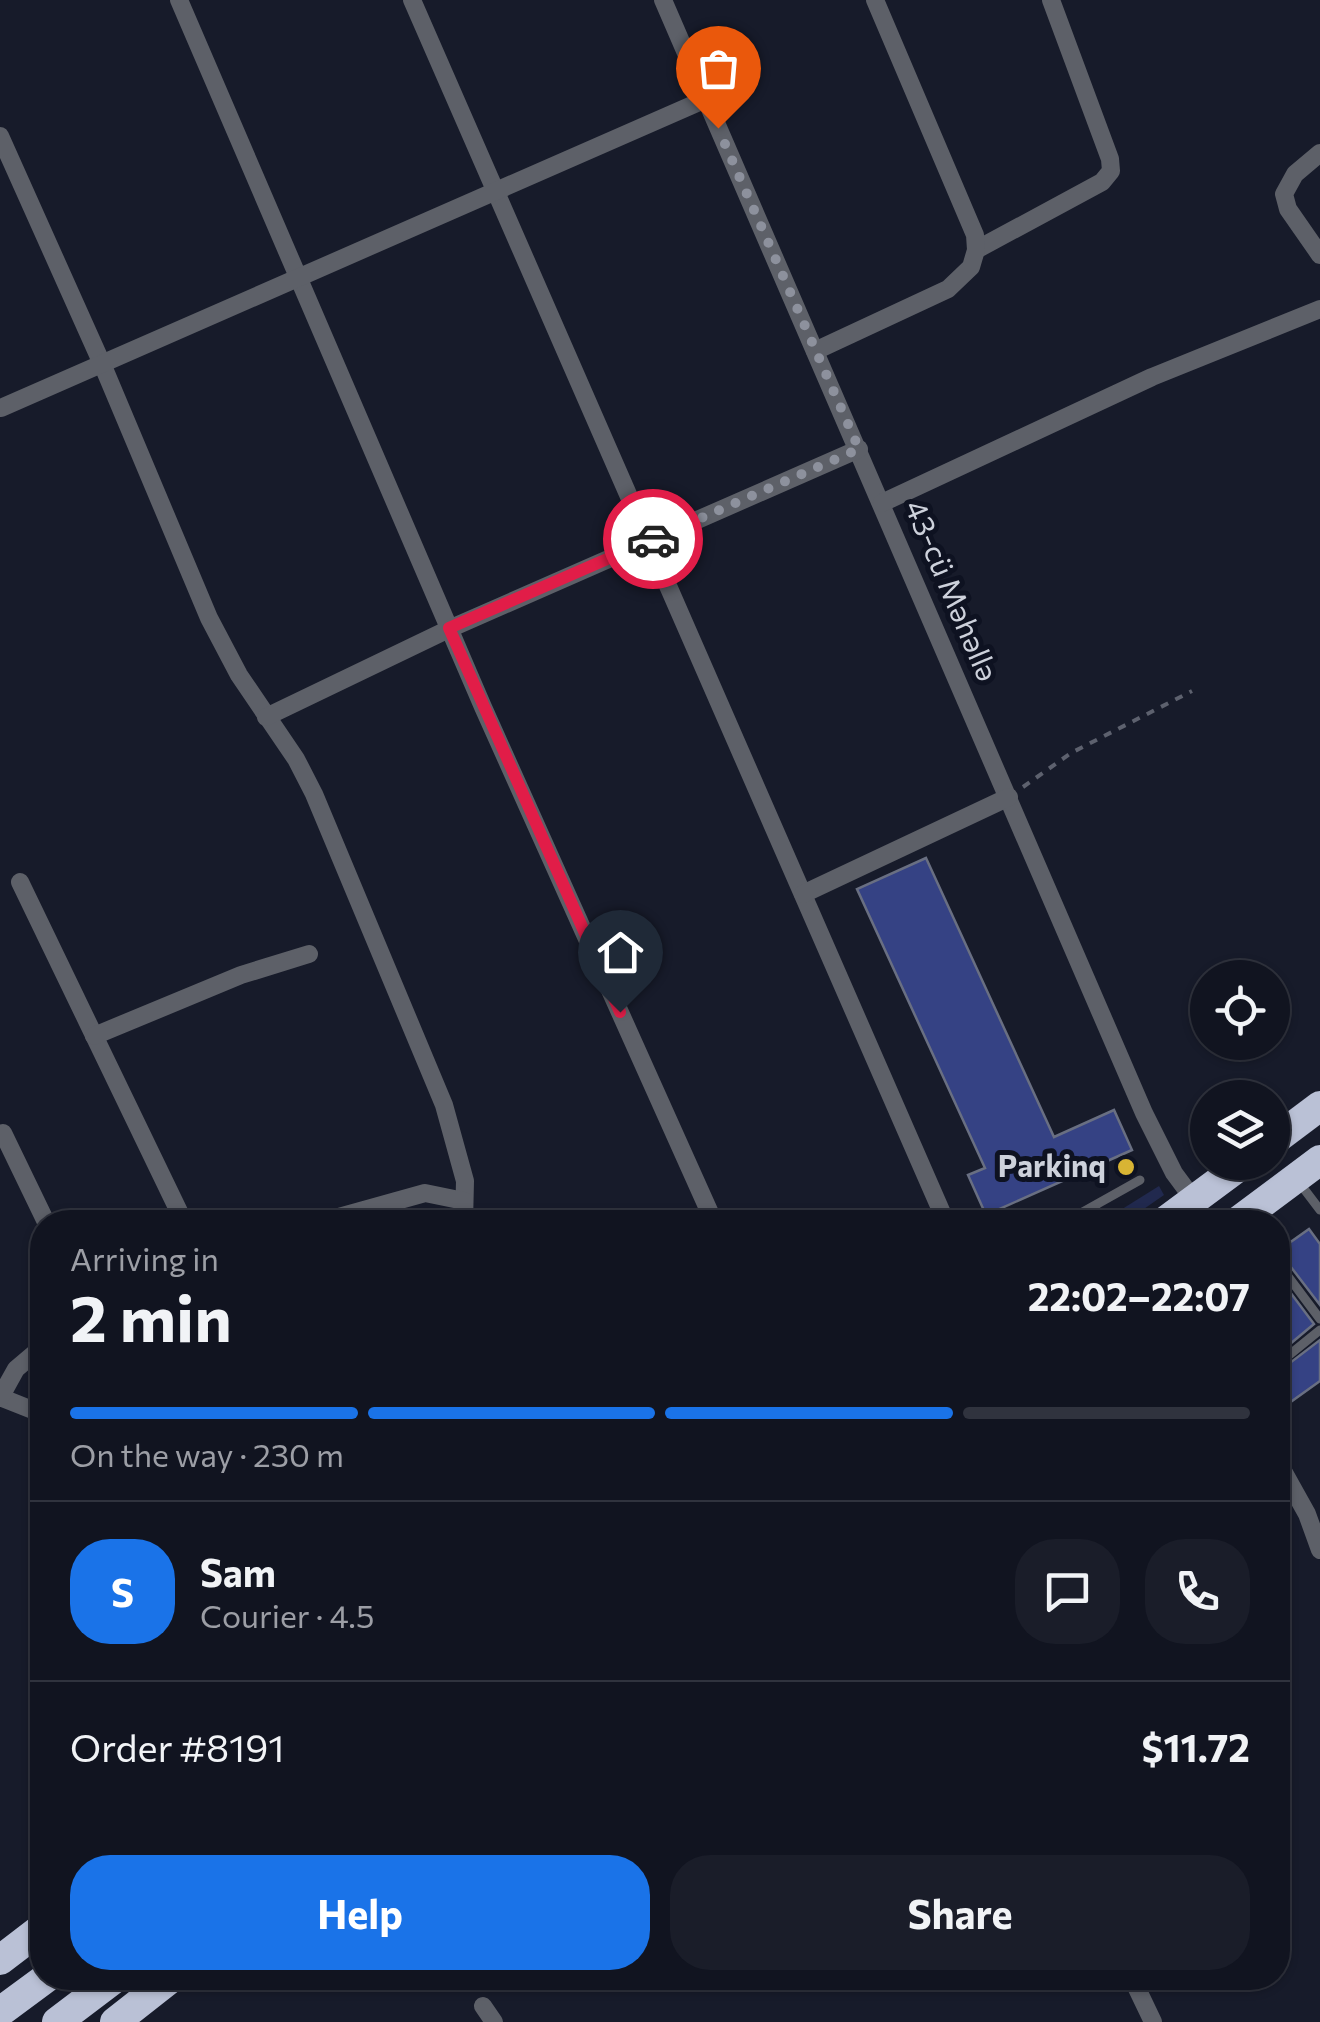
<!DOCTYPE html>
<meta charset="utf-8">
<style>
body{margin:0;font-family:Commissioner,sans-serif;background:#1a1d29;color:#f1f3f6;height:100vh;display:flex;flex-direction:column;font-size:38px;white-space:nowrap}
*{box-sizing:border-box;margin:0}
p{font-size:32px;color:#9c9ea5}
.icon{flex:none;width:55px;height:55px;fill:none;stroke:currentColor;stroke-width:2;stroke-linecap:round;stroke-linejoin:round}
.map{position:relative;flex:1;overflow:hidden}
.details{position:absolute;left:30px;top:1210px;width:1260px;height:780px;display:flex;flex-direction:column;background:#111420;border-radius:40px;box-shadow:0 2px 8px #0004,0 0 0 2px #30333e}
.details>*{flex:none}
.buttons{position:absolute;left:1190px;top:960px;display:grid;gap:20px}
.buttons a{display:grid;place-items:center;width:100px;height:100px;border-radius:50%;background:#111420;box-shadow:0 2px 8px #0004,0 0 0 2px #30333e;font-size:50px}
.pin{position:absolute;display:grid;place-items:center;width:85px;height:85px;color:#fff;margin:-102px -42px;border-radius:50% 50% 50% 0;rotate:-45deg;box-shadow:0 0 10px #0007}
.pin .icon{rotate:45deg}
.courier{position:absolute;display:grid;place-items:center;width:100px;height:100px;margin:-50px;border:8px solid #e11d48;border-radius:50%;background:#fff;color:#222;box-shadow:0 2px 12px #0007}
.head em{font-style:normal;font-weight:700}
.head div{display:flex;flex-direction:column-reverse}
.head{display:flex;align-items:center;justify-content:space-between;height:170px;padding:0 40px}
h1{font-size:65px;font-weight:700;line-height:75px}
.bar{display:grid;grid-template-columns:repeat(4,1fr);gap:15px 10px;align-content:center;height:120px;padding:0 40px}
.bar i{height:12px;border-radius:8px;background:#30333e}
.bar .current{background:#1a73e8}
.bar p{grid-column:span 4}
.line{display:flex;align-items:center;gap:25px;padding:0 40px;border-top:2px solid #30333e}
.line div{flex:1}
.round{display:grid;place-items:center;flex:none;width:105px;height:105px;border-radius:40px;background:#1a1d29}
.cta{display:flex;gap:20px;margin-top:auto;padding:20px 40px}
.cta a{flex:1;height:115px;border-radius:40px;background:#1a73e8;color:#fff;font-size:40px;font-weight:700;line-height:115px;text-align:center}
.cta a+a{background:#1a1d29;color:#f1f3f6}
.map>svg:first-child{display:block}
</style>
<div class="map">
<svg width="1320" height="2022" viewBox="0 0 1320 2022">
<rect width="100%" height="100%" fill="#171b2a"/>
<polygon fill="#21294e" points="1159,1186 1164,1195 1125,1222 1117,1222 1111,1216"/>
<g fill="#354284" stroke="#696f82" stroke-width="2.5">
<polygon points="926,858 1054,1137 1114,1110 1132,1150 986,1215 968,1175 985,1168 857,889"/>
<polygon points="1309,1229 1320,1244 1320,1305 1284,1258 1278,1255 1278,1251"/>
<polygon points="1278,1276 1314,1324 1278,1354"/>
<polygon points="1320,1340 1320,1381 1278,1411 1278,1372"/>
</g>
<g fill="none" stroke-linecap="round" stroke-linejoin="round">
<polyline stroke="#5d616e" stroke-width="4" stroke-dasharray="8 8" stroke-linecap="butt" points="1023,787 1071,753 1192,691"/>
<g stroke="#5d6068" stroke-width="9">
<polyline points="1298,1181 1320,1210"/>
<polyline points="1093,1207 1108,1222"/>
<polyline points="1065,1222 1140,1180"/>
<polyline points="1278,1263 1320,1319"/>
<polyline points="1278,1364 1320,1330"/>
<polyline points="314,1978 316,1979"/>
</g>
<g stroke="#5d6068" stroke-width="18">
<polyline points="179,0 483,707 714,1222"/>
<polyline points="412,0 946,1222"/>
<polyline points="663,0 1144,1113 1174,1173 1194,1200"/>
<polyline points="0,136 103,366 209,618 239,675 296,759 314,794 444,1105 465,1181 464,1222"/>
<polyline points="1320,153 1295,174 1284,194 1288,209 1320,255"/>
<polyline points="976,250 1102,182 1111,171 1110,159 1051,0"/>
<polyline points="815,351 948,289 971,267 976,250 975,235 875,0"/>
<polyline points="1,408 706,99"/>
<polyline points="882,503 1152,377 1320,309"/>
<polyline points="266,717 449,629 859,449"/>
<polyline points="20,882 184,1222"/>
<polyline points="803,894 1009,797"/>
<polyline points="94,1036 241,975 309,954"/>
<polyline points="3,1133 46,1222"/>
<polyline points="321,1222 425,1193 464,1201"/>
<polyline points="0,1397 35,1411 42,1427"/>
<polyline points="0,1398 16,1369 42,1347"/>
<polyline points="1278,1462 1307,1514 1320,1550"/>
<polyline points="1132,1978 1153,2022"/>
<polyline points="483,2006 494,2022"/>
</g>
<g stroke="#bac1d6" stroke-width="30">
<polyline points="1272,1142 1320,1106"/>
<polyline points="1164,1222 1245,1162"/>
<polyline points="1237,1222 1320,1160"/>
<polyline points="0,1960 42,1928"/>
<polyline points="0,2012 46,1978"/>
<polyline points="57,2022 115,1978"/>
<polyline points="115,2022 171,1978"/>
</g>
</g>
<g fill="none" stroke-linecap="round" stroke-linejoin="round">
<polyline stroke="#8d919d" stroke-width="10" stroke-dasharray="0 18" points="653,539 859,449 718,128"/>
<polyline stroke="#e11d48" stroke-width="12" points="620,1012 449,628 653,539"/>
</g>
<circle fill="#d8b434" stroke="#0e1221" stroke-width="4" cx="1126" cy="1167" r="10"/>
<g text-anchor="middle" stroke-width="10" stroke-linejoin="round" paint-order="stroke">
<g font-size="30" fill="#cdd1db" stroke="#0e1221">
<text transform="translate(951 591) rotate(67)" y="10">43-cü Məhəllə</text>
</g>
<g font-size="30" font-weight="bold" fill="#cdd1db" stroke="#0e1221" text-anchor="end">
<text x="1106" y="1177">Parkinq</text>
</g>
</g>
</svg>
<div class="buttons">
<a><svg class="icon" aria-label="locate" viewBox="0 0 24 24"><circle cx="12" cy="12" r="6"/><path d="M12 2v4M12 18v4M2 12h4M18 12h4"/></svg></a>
<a><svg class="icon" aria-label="layers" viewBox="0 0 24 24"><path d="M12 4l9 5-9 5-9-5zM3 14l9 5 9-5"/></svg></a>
</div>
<div class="pin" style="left:718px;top:128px;background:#ea580c"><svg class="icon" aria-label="bag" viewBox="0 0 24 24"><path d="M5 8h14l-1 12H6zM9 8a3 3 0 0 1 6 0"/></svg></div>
<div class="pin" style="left:620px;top:1012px;background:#1f2937"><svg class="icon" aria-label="home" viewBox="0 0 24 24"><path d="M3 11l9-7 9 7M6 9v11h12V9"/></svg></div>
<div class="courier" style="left:653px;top:539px"><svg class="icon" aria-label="car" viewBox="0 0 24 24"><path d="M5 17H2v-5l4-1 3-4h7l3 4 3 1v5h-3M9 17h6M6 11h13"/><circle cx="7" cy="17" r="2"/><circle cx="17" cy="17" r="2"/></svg></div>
<section class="details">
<div class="head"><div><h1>2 min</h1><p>Arriving in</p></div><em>22:02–22:07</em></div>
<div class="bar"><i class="current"></i><i class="current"></i><i class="current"></i><i></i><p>On the way · 230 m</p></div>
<div class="line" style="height:180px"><b class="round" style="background:#1a73e8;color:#fff">S</b><div><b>Sam</b><p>Courier · 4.5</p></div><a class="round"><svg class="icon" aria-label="chat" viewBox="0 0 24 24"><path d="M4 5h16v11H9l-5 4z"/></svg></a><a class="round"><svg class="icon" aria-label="phone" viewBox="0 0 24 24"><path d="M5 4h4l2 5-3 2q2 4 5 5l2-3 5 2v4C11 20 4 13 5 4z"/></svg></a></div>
<div class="line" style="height:130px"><div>Order #8191</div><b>$11.72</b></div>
<div class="cta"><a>Help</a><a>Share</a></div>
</section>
</div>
